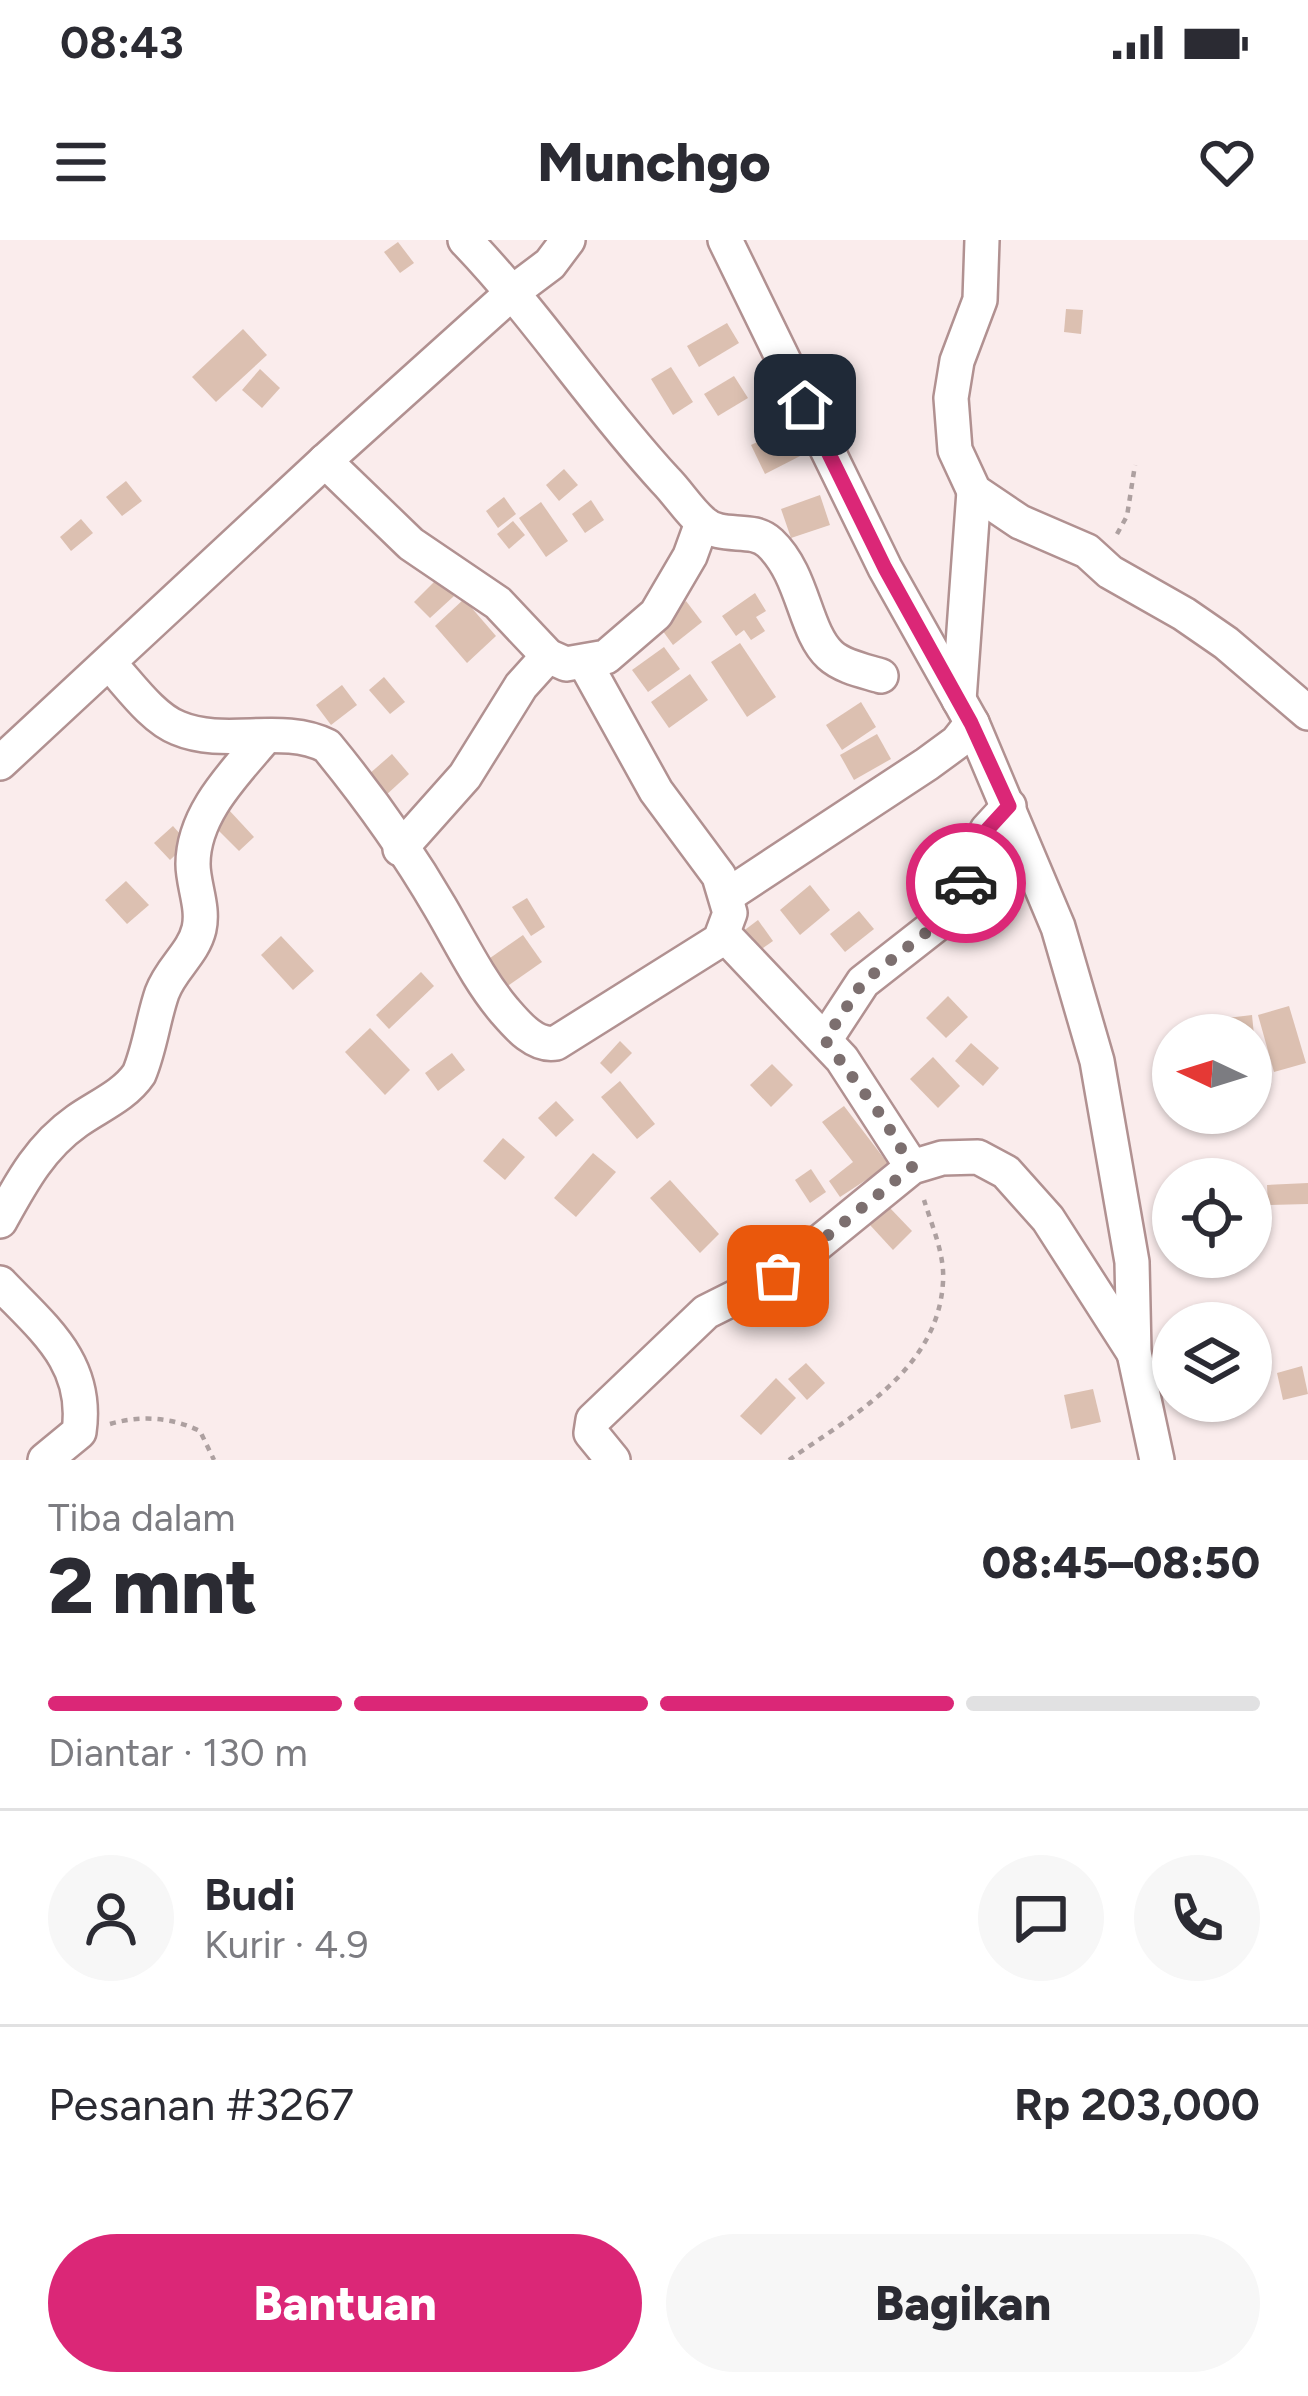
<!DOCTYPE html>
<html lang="id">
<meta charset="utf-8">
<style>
body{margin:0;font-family:Figtree,sans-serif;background:#f7f7f7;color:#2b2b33;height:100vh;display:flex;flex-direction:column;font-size:45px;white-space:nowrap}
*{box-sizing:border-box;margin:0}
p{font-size:39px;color:#7c7c81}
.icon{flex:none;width:66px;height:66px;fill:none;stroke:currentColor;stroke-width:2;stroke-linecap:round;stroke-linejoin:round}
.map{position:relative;height:1220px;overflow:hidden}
.side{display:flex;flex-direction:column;background:#fff;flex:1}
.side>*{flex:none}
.needle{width:78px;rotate:274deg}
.fabs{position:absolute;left:1152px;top:774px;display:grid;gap:24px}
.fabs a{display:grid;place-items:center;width:120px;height:120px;border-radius:50%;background:#fff;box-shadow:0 3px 9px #0004;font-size:60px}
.pin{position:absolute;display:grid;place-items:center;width:102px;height:102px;color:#fff;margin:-51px;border-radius:24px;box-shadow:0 6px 18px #0006}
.courier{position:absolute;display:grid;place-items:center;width:120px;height:120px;margin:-60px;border:9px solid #db2777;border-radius:50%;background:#fff;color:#222;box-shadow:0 3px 15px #0007}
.overview em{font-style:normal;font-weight:800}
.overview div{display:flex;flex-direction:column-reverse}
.overview{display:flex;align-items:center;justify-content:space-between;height:204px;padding:0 48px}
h1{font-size:78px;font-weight:800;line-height:90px}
.bar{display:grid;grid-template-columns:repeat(4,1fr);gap:18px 12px;align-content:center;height:144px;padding:0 48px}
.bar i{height:15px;border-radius:9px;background:#e1e1e2}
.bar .current{background:#db2777}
.bar p{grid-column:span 4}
.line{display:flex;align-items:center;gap:30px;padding:0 48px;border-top:3px solid #e1e1e2}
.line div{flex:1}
.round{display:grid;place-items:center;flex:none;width:126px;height:126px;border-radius:63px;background:#f7f7f7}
.button{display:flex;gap:24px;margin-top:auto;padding:24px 48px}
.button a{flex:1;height:138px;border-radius:72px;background:#db2777;color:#fff;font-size:48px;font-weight:800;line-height:138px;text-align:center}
.button a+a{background:#f7f7f7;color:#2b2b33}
.status{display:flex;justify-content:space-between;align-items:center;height:84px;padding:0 60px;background:#fff;direction:ltr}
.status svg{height:33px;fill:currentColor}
header{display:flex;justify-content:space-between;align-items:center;height:156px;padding:0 48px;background:#fff;font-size:54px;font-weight:800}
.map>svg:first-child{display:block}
</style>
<div class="status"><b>08:43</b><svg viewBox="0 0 49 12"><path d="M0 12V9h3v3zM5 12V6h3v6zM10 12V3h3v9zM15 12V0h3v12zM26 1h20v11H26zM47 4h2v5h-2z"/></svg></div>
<header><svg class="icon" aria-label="menu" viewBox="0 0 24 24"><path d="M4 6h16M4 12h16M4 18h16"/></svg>Munchgo<svg class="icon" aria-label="heart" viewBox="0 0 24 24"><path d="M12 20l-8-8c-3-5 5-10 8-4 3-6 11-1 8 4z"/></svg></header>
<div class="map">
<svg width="1308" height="1220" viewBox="0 0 1308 1220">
<rect width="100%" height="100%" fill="#faecec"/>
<g fill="#dcc0b1">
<polygon points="398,2 414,23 400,33 384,12"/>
<polygon points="1066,69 1083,70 1081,94 1064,92"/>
<polygon points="727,83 739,103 699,127 687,106"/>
<polygon points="243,89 267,115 216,162 192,137"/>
<polygon points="671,127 693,162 673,175 651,139"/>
<polygon points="260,129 280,148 262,168 242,150"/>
<polygon points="734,136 748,158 718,176 704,154"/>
<polygon points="794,184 808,212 765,234 751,205"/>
<polygon points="564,229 578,245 559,261 546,245"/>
<polygon points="126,241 142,261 122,276 106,257"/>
<polygon points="820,255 830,285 791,298 781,269"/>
<polygon points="504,257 516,274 498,288 486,271"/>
<polygon points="591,260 604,280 585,293 572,274"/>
<polygon points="541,262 568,301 546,317 519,278"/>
<polygon points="81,279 93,293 71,311 60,297"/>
<polygon points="513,281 525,295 509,309 497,294"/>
<polygon points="437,339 454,356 430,378 414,362"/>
<polygon points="755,353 766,371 756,377 765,391 751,400 744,390 736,396 722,376"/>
<polygon points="464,359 496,396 467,423 435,386"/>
<polygon points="686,361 702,382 673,405 657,383"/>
<polygon points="740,403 776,457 747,477 711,422"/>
<polygon points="664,407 680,429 648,452 632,430"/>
<polygon points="690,434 708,460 669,488 651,462"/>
<polygon points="384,437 405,462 390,474 369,450"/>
<polygon points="342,445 357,465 331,485 316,465"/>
<polygon points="861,462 876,487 842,510 826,485"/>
<polygon points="877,494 891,519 854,540 840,515"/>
<polygon points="392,514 409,534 385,556 368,535"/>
<polygon points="228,569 254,597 239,611 212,584"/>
<polygon points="173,586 188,603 170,620 154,603"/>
<polygon points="126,641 149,665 127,684 105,660"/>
<polygon points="810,645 830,670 800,695 780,670"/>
<polygon points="527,658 545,687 531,696 512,667"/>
<polygon points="859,671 874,689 845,712 830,694"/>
<polygon points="758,680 773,701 752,716 738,695"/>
<polygon points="523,695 542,722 502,750 483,723"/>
<polygon points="281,696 314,731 293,750 261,715"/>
<polygon points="421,732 434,746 389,789 376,775"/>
<polygon points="948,756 968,777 946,798 926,778"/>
<polygon points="1289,766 1306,823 1274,832 1258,775"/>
<polygon points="1252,775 1254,795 1221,795 1219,779"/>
<polygon points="370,788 410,830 385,855 345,812"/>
<polygon points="620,801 632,813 611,834 600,823"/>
<polygon points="971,803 999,828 983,846 955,821"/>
<polygon points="452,813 465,830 438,851 425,833"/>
<polygon points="933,817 960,846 938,868 910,839"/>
<polygon points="772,824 793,845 771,867 750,845"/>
<polygon points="620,841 655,884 637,899 601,857"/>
<polygon points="556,861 574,880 556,897 538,878"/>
<polygon points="844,866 889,925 840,957 829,941 853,922 822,882"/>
<polygon points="503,898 525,917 505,940 483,921"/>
<polygon points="593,913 616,932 576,977 554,958"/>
<polygon points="811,929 826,952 810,963 795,940"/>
<polygon points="670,940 719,994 700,1013 650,958"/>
<polygon points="1308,943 1308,964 1268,965 1267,945"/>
<polygon points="889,967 912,991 893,1010 870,985"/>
<polygon points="806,1123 825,1143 807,1160 788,1139"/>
<polygon points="1302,1126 1308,1154 1283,1160 1277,1133"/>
<polygon points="776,1138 796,1158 761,1195 740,1176"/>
<polygon points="1093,1149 1101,1182 1071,1189 1064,1155"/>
</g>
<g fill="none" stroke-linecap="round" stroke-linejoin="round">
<g stroke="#b19191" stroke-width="38">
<g id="minor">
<path d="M465,0C538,76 594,163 665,240C678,253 688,270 702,282C722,301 751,285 770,303C804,335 804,391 830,415C843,427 865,431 881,436"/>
<polyline points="725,0 885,328 972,483 1058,687 1097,821 1132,1022 1134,1113 1157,1220"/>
<polyline points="982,0 980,60 957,121 951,158 955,210 974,251 1020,282 1087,311 1110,332 1184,374 1226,403 1308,473"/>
<polyline points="325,221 411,304 498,363 548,416 566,424 606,417 656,374 690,316 702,283"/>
<path d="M109,423C128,443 152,478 178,488C225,508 282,483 327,506C368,556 408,612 440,667C460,701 478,739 504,770C517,785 535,807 556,803L720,700L730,673L719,636L656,551L585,423"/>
<polyline points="959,460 974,251"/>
<polyline points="0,523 325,221 514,51 550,24 568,0"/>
<polyline points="400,609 465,536 521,446 548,416"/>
<polyline points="728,655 927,524 957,502 972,483"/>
<polyline points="720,700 731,702 842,819 912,927"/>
<polyline points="825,800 863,742 946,677 960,657 987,590 1009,566"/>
<path d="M0,981C21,943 40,907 77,881C98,866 124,856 139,834C150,808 153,779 162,753C171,728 193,714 199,689C204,667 193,645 193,624C193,573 236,532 266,496"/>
<path d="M0,1043C44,1089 89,1123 79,1192L45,1220"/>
<polyline points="613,1220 591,1193 593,1180 706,1072 778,1036 912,927 942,918 978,917 1006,932 1048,979 1134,1113"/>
</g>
</g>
<g stroke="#ada0a0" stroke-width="4.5" stroke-dasharray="6 6" stroke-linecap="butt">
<polyline points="1117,294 1127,276 1135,225"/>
<path d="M110,1184C141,1175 171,1177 200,1191L214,1220"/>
<path d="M789,1220C853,1175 938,1130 943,1042C945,1015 932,986 924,960"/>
</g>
<use href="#minor" stroke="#fff" stroke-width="33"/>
</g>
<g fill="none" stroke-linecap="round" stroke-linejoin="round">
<polyline stroke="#7c6f6f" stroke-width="12" stroke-dasharray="0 21.6" points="778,1036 912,927 883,878 825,800 863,742 946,677 966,643"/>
<polyline stroke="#db2777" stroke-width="15" points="805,165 885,328 971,483 1009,566 987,590 966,643"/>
</g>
</svg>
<div class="fabs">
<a><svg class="needle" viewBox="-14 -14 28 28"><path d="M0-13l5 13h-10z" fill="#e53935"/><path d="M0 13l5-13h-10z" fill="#7c7c81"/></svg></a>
<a><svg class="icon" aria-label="locate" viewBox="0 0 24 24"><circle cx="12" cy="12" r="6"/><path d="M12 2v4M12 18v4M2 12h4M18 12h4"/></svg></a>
<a><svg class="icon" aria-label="layers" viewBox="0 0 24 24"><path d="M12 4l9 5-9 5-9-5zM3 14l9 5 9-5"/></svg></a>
</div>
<div class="pin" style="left:778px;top:1036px;background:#ea580c"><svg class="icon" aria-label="bag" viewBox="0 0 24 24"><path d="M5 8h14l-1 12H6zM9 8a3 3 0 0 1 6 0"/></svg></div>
<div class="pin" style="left:805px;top:165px;background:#1f2937"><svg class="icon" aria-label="home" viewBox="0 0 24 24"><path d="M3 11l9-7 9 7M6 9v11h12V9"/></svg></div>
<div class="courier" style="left:966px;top:643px"><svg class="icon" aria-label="car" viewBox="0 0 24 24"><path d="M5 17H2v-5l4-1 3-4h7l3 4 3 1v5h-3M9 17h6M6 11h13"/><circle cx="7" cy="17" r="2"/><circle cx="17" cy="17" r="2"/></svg></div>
</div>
<section class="side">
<div class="overview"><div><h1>2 mnt</h1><p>Tiba dalam</p></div><em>08:45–08:50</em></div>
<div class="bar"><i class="current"></i><i class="current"></i><i class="current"></i><i></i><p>Diantar · 130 m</p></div>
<div class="line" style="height:216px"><a class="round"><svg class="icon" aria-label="person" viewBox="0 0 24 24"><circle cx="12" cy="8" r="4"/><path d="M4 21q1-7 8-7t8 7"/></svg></a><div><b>Budi</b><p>Kurir · 4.9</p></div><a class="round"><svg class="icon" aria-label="chat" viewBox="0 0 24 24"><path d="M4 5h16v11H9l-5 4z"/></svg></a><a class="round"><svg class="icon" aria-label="phone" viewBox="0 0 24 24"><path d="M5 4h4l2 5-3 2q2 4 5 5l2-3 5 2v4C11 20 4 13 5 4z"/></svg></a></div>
<div class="line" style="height:156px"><div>Pesanan #3267</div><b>Rp 203,000</b></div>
<div class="button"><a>Bantuan</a><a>Bagikan</a></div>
</section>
